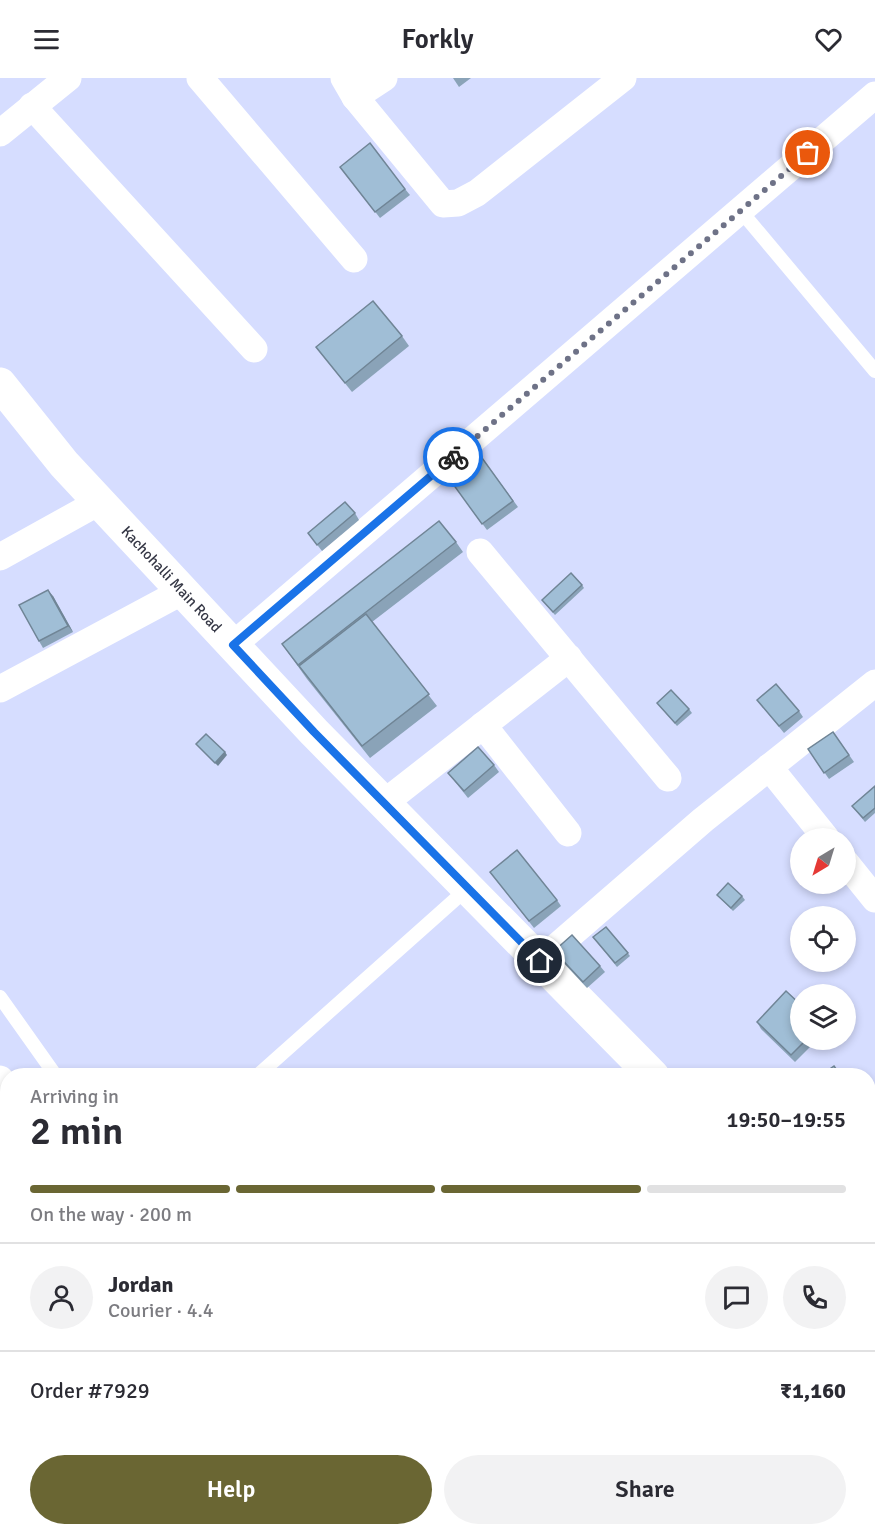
<!DOCTYPE html>
<meta charset="utf-8">
<style>
body{margin:0;font-family:Signika,sans-serif;background:#f2f2f3;color:#2b2b33;height:100vh;display:flex;flex-direction:column;font-size:22px;white-space:nowrap}
*{box-sizing:border-box;margin:0}
p{font-size:20px;color:#7c7c81}
.icon{flex:none;width:33px;height:33px;fill:none;stroke:currentColor;stroke-width:2;stroke-linecap:round;stroke-linejoin:round}
.map{position:relative;flex:1;overflow:hidden}
.side{position:absolute;left:0px;top:990px;width:876px;height:468px;display:flex;flex-direction:column;background:#fff;border-radius:24px 24px 0 0;box-shadow:0 3px 9px #0003}
.side>*{flex:none}
.needle{width:39px;rotate:218deg}
.tools{position:absolute;left:790px;top:750px;display:grid;gap:12px}
.tools a{display:grid;place-items:center;width:66px;height:66px;border-radius:50%;background:#fff;box-shadow:0 3px 9px #0003;font-size:30px}
.pin{position:absolute;display:grid;place-items:center;width:51px;height:51px;color:#fff;margin:-26px;border:3px solid #fff;border-radius:50%;box-shadow:0 2px 6px #0007}
.courier{position:absolute;display:grid;place-items:center;width:60px;height:60px;margin:-30px;border:4px solid #1a73e8;border-radius:50%;background:#fff;color:#222;box-shadow:0 2px 8px #0007}
.overview em{font-style:normal;font-weight:600}
.overview div{display:flex;flex-direction:column-reverse}
.overview{display:flex;align-items:center;justify-content:space-between;height:102px;padding:0 30px}
h1{font-size:39px;font-weight:600;line-height:45px}
.bar{display:grid;grid-template-columns:repeat(4,1fr);gap:9px 6px;align-content:center;height:72px;padding:0 30px}
.bar i{height:8px;border-radius:4px;background:#e1e1e2}
.bar .on{background:#6a6633}
.bar p{grid-column:span 4}
.line{display:flex;align-items:center;gap:15px;padding:0 30px;border-top:2px solid #e1e1e2}
.line div{flex:1}
.round{display:grid;place-items:center;flex:none;width:63px;height:63px;border-radius:32px;background:#f2f2f3}
.action{display:flex;gap:12px;margin-top:auto;padding:12px 30px}
.action a{flex:1;height:69px;border-radius:36px;background:#6a6633;color:#fff;font-size:24px;font-weight:600;line-height:69px;text-align:center}
.action a+a{background:#f2f2f3;color:#2b2b33}
header{display:flex;justify-content:space-between;align-items:center;height:78px;padding:0 30px;background:#fff;font-size:27px;font-weight:600}
.map>svg:first-child{display:block}
</style>
<header><svg class="icon" aria-label="menu" viewBox="0 0 24 24"><path d="M4 6h16M4 12h16M4 18h16"/></svg>Forkly<svg class="icon" aria-label="heart" viewBox="0 0 24 24"><path d="M12 20l-8-8c-3-5 5-10 8-4 3-6 11-1 8 4z"/></svg></header>
<div class="map">
<svg width="875" height="1458" viewBox="0 0 875 1458">
<rect width="100%" height="100%" fill="#d6ddff"/>
<g fill="none" stroke-linecap="round" stroke-linejoin="round">
<g stroke="#fff" stroke-width="14">
<polyline points="740,132 875,293"/>
<polyline points="0,919 56,998"/>
<polyline points="257,998 468,810"/>
</g>
<g stroke="#fff" stroke-width="27">
<polyline points="200,0 354,181"/>
<polyline points="344,0 355,19 443,126 458,125 477,115 623,0"/>
<polyline points="355,19 384,0"/>
<polyline points="32,28 254,271"/>
<polyline points="0,55 68,0"/>
<polyline points="480,474 668,700"/>
<polyline points="0,479 99,424"/>
<polyline points="233,567 875,17"/>
<polyline points="0,611 183,513"/>
<polyline points="483,647 568,755"/>
<polyline points="769,689 826,760"/>
<polyline points="384,725 569,580"/>
<polyline points="846,785 875,821"/>
<polyline points="540,883 703,742 875,605"/>
<polyline points="0,1001 8,1012"/>
<polyline points="868,1045 875,1040"/>
<polyline points="868,1197 875,1192"/>
<polyline points="317,1450 322,1458"/>
</g>
<g stroke="#fff" stroke-width="33">
<path id="s1" d="M0,306L64,386L314,654L653,998"/>
<polyline points="868,1295 875,1303"/>
</g>
</g>
<g fill="#8aa3b8">
<polygon points="453,0 471,0 459,9"/>
<polygon points="345,95 405,111 410,117 380,140"/>
<polygon points="402,258 409,268 352,314 316,269"/>
<polygon points="477,373 518,429 487,452 445,395"/>
<polygon points="355,435 359,442 322,473 308,455"/>
<polygon points="456,464 463,474 372,544 437,628 370,680 307,601 282,566"/>
<polygon points="582,507 584,510 555,537 542,522"/>
<polygon points="53,518 73,554 43,570 39,563"/>
<polygon points="757,622 799,633 803,639 784,655"/>
<polygon points="657,625 689,631 692,635 677,648"/>
<polygon points="833,654 854,684 829,701 808,671"/>
<polygon points="494,687 499,694 468,720 448,695"/>
<polygon points="875,708 875,735 865,744 852,728"/>
<polygon points="490,794 557,822 561,828 534,850"/>
<polygon points="717,817 742,818 745,822 733,833"/>
<polygon points="606,849 630,878 617,889 593,859"/>
<polygon points="554,873 600,888 605,894 587,910 559,880"/>
<polygon points="757,944 801,962 817,962 795,984 761,951"/>
</g>
<g fill="#708596">
<polygon points="48,512 53,518 73,554 68,548"/>
<polygon points="225,674 227,677 218,688 215,685"/>
</g>
<g fill="#a0bed6" stroke="#708596" stroke-width="1.5">
<polygon points="370,65 405,111 375,134 340,89"/>
<polygon points="373,223 402,258 345,305 316,269"/>
<polygon points="477,373 513,423 482,446 445,395"/>
<polygon points="345,424 355,435 317,467 308,455"/>
<polygon points="439,443 456,464 298,587 282,566"/>
<polygon points="571,495 582,507 553,534 542,522"/>
<polygon points="48,512 68,548 39,563 19,527"/>
<polygon points="366,536 429,616 362,668 299,588"/>
<polygon points="776,606 799,633 779,648 757,622"/>
<polygon points="671,612 689,631 675,645 657,625"/>
<polygon points="833,654 849,677 824,695 808,671"/>
<polygon points="206,656 225,674 215,685 196,666"/>
<polygon points="478,669 494,687 464,713 448,695"/>
<polygon points="875,708 875,730 863,740 852,728"/>
<polygon points="517,772 557,822 529,843 490,794"/>
<polygon points="728,805 742,818 731,830 717,817"/>
<polygon points="606,849 628,875 615,885 593,859"/>
<polygon points="572,857 600,888 583,904 554,873"/>
<polygon points="786,913 801,927 801,962 806,962 791,977 757,944"/>
<polygon points="834,988 841,998 820,998"/>
</g>
<g fill="none" stroke-linecap="round" stroke-linejoin="round">
<polyline stroke="#6e7287" stroke-width="6" stroke-dasharray="0 10.8" points="453,379 808,75"/>
<polyline stroke="#1a73e8" stroke-width="8" points="453,379 233,567 314,654 540,883"/>
</g>
<g text-anchor="middle" stroke-width="4.5" stroke-linejoin="round" paint-order="stroke">
<g font-size="15" fill="#363846" stroke="#d6ddff">
<text dy="5" stroke="none"><textPath href="#s1" startOffset="260">Kachohalli Main Road</textPath></text>
</g>
</g>
</svg>
<div class="tools">
<a><svg class="needle" viewBox="-14 -14 28 28"><path d="M0-13l5 13h-10z" fill="#e53935"/><path d="M0 13l5-13h-10z" fill="#7c7c81"/></svg></a>
<a><svg class="icon" aria-label="locate" viewBox="0 0 24 24"><circle cx="12" cy="12" r="6"/><path d="M12 2v4M12 18v4M2 12h4M18 12h4"/></svg></a>
<a><svg class="icon" aria-label="layers" viewBox="0 0 24 24"><path d="M12 4l9 5-9 5-9-5zM3 14l9 5 9-5"/></svg></a>
</div>
<div class="pin" style="left:808px;top:75px;background:#ea580c"><svg class="icon" aria-label="bag" viewBox="0 0 24 24"><path d="M5 8h14l-1 12H6zM9 8a3 3 0 0 1 6 0"/></svg></div>
<div class="pin" style="left:540px;top:883px;background:#1f2937"><svg class="icon" aria-label="home" viewBox="0 0 24 24"><path d="M3 11l9-7 9 7M6 9v11h12V9"/></svg></div>
<div class="courier" style="left:453px;top:379px"><svg class="icon" aria-label="bike" viewBox="0 0 24 24"><circle cx="6" cy="16" r="4"/><circle cx="18" cy="16" r="4"/><path d="M6 16l4-8h5l3 8M10 8l3 8H6M13 5h3"/></svg></div>
<section class="side">
<div class="overview"><div><h1>2 min</h1><p>Arriving in</p></div><em>19:50–19:55</em></div>
<div class="bar"><i class="on"></i><i class="on"></i><i class="on"></i><i></i><p>On the way · 200 m</p></div>
<div class="line" style="height:108px"><a class="round"><svg class="icon" aria-label="person" viewBox="0 0 24 24"><circle cx="12" cy="8" r="4"/><path d="M4 21q1-7 8-7t8 7"/></svg></a><div><b>Jordan</b><p>Courier · 4.4</p></div><a class="round"><svg class="icon" aria-label="chat" viewBox="0 0 24 24"><path d="M4 5h16v11H9l-5 4z"/></svg></a><a class="round"><svg class="icon" aria-label="phone" viewBox="0 0 24 24"><path d="M5 4h4l2 5-3 2q2 4 5 5l2-3 5 2v4C11 20 4 13 5 4z"/></svg></a></div>
<div class="line" style="height:78px"><div>Order #7929</div><b>₹1,160</b></div>
<div class="action"><a>Help</a><a>Share</a></div>
</section>
</div>
